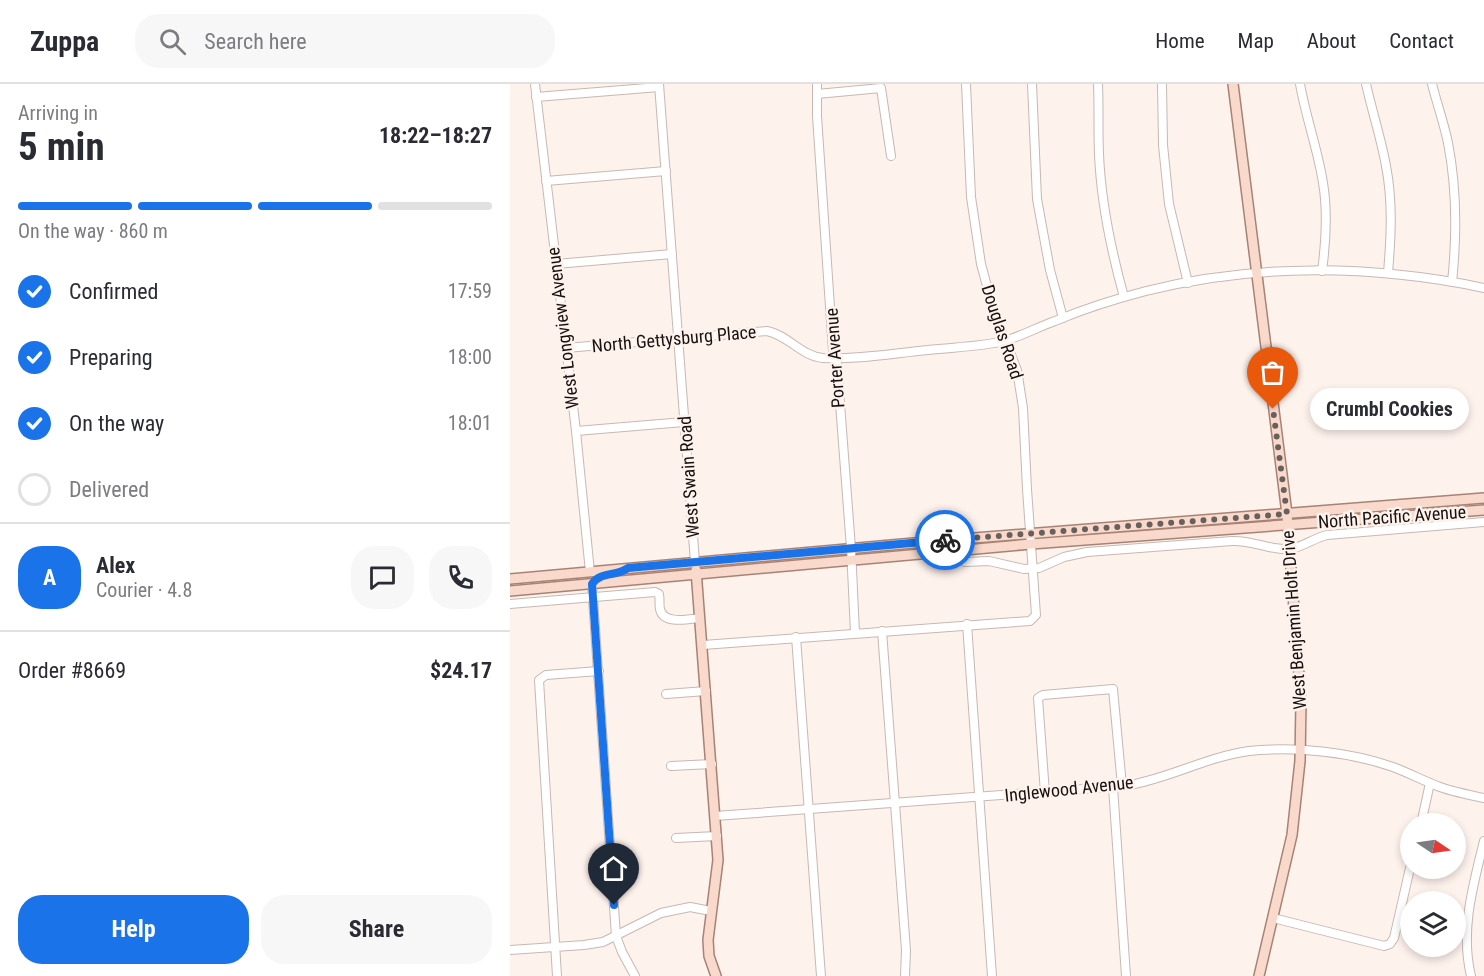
<!DOCTYPE html>
<meta charset="utf-8">
<style>
body{margin:0;font-family:"Roboto Condensed",sans-serif;background:#f7f7f7;color:#2b2b33;height:100vh;display:flex;flex-direction:column;font-size:22px;white-space:nowrap}
*{box-sizing:border-box;margin:0}
p{font-size:20px;color:#7c7c81}
.icon{flex:none;width:33px;height:33px;fill:none;stroke:currentColor;stroke-width:2;stroke-linecap:round;stroke-linejoin:round}
.map{position:relative;flex:1;overflow:hidden}
.details{display:flex;flex-direction:column;background:#fff;width:510px}
.details>*{flex:none}
.needle{width:39px;rotate:103deg}
.tools{position:absolute;left:890px;top:729px;display:grid;gap:12px}
.tools a{display:grid;place-items:center;width:66px;height:66px;border-radius:50%;background:#fff;box-shadow:0 3px 9px #0003;font-size:30px}
.pin{position:absolute;display:grid;place-items:center;width:51px;height:51px;color:#fff;margin:-62px -26px;border-radius:50% 50% 50% 0;rotate:-45deg;box-shadow:0 0 6px #0007}
.pin .icon{rotate:45deg}
.courier{position:absolute;display:grid;place-items:center;width:60px;height:60px;margin:-30px;border:4px solid #1a73e8;border-radius:50%;background:#fff;color:#222;box-shadow:0 2px 8px #0007}
.bubble{position:absolute;height:42px;border-radius:21px;background:#fff;box-shadow:0 3px 9px #0003;font-size:20px;font-weight:700;line-height:42px;text-align:center}
.head em{font-style:normal;font-weight:700}
.head div{display:flex;flex-direction:column-reverse}
.head{display:flex;align-items:center;justify-content:space-between;height:102px;padding:0 18px}
h1{font-size:39px;font-weight:700;line-height:45px}
.bar{display:grid;grid-template-columns:repeat(4,1fr);gap:9px 6px;align-content:center;height:72px;padding:0 18px}
.bar i{height:8px;border-radius:4px;background:#e1e1e2}
.bar .on{background:#1a73e8}
.bar p{grid-column:span 4}
.line{display:flex;align-items:center;gap:15px;padding:0 18px;border-top:2px solid #e1e1e2}
.line div{flex:1}
.round{display:grid;place-items:center;flex:none;width:63px;height:63px;border-radius:24px;background:#f7f7f7}
ol{padding:0 18px;list-style:none}
li{display:flex;align-items:center;gap:18px;height:66px}
li p{margin-inline-start:auto}
li .icon{padding:6px;border-radius:50%;background:#1a73e8;color:#fff;stroke-width:4}
li:last-child{color:#7c7c81}
li i{width:33px;height:33px;border:3px solid #e1e1e2;border-radius:50%}
.cta{display:flex;gap:12px;margin-top:auto;padding:12px 18px}
.cta a{flex:1;height:69px;border-radius:24px;background:#1a73e8;color:#fff;font-size:24px;font-weight:700;line-height:69px;text-align:center}
.cta a+a{background:#f7f7f7;color:#2b2b33}
header{display:flex;align-items:center;gap:36px;box-sizing:border-box;height:84px;padding:0 30px;background:#fff;border-bottom:2px solid #e1e1e2}
header strong{font-size:28px}
nav{display:flex;gap:33px;margin-inline-start:auto;font-size:21px}
.search{width:420px;height:54px;background:#f7f7f7;display:flex;align-items:center;gap:15px;box-sizing:border-box;padding:0 21px;border-radius:24px;color:#7c7c81;font-size:22px}
main{display:flex;flex:1;min-height:0}
.map>svg:first-child{display:block}
</style>
<header>
<strong>Zuppa</strong>
<div class="search"><svg class="icon" aria-label="search" viewBox="0 0 24 24"><circle cx="10" cy="10" r="6"/><path d="M15 15l6 6"/></svg>Search here</div>
<nav><a>Home</a><a>Map</a><a>About</a><a>Contact</a></nav>
</header>
<main>
<section class="details">
<div class="head"><div><h1>5 min</h1><p>Arriving in</p></div><em>18:22–18:27</em></div>
<div class="bar"><i class="on"></i><i class="on"></i><i class="on"></i><i></i><p>On the way · 860 m</p></div>
<ol>
<li><svg class="icon" aria-label="check" viewBox="0 0 24 24"><path d="M5 12l5 5 9-10"/></svg>Confirmed<p>17:59</p></li>
<li><svg class="icon" aria-label="check" viewBox="0 0 24 24"><path d="M5 12l5 5 9-10"/></svg>Preparing<p>18:00</p></li>
<li><svg class="icon" aria-label="check" viewBox="0 0 24 24"><path d="M5 12l5 5 9-10"/></svg>On the way<p>18:01</p></li>
<li><i></i>Delivered</li>
</ol>
<div class="line" style="height:108px"><b class="round" style="background:#1a73e8;color:#fff">A</b><div><b>Alex</b><p>Courier · 4.8</p></div><a class="round"><svg class="icon" aria-label="chat" viewBox="0 0 24 24"><path d="M4 5h16v11H9l-5 4z"/></svg></a><a class="round"><svg class="icon" aria-label="phone" viewBox="0 0 24 24"><path d="M5 4h4l2 5-3 2q2 4 5 5l2-3 5 2v4C11 20 4 13 5 4z"/></svg></a></div>
<div class="line" style="height:78px"><div>Order #8669</div><b>$24.17</b></div>
<div class="cta"><a>Help</a><a>Share</a></div>
</section>
<div class="map">
<svg width="974" height="892" viewBox="0 0 974 892">
<rect width="100%" height="100%" fill="#fef2ed"/>
<g fill="none" stroke-linecap="round" stroke-linejoin="round">
<g stroke="#c7b8b2" stroke-width="10">
<g id="minor">
<polyline points="25,0 66,347 80,488"/>
<polyline points="149,0 185,478"/>
<polyline points="307,0 307,32 323,267 327,280 341,464 345,549"/>
<polyline points="522,0 527,115 540,186 553,234"/>
<path d="M588,0C589,23 588,47 589,70C591,119 601,166 614,213"/>
<polyline points="652,0 653,61 659,120 678,199"/>
<path d="M790,0C796,34 808,66 813,99C818,128 816,157 812,187"/>
<path d="M856,0C862,27 871,54 876,82C883,118 881,153 878,189"/>
<path d="M922,0C927,20 934,39 938,59C947,105 947,151 942,198"/>
<polyline points="307,10 371,4 381,72"/>
<polyline points="26,13 149,3"/>
<polyline points="36,97 156,87"/>
<polyline points="46,180 162,170"/>
<path d="M56,264L257,247C278,251 291,272 313,274C346,276 385,269 418,266C443,263 470,263 494,257C512,252 528,243 545,237C574,225 605,215 636,207C746,179 864,181 974,204"/>
<polyline points="66,347 174,338"/>
<path d="M455,478L479,477L514,485L529,484L554,473L577,468L722,457C742,456 762,467 780,465C793,463 804,454 817,451L974,438"/>
<polyline points="82,500 106,852 112,868 125,892"/>
<path d="M0,520L145,508L149,510C150,515 149,521 150,525C153,541 179,535 190,534"/>
<polyline points="457,540 482,892"/>
<polyline points="372,547 396,866 395,892"/>
<polyline points="286,553 311,892"/>
<polyline points="193,561 520,537 526,531 517,405 513,324 507,286 484,228 471,180 461,113 456,0"/>
<polyline points="156,610 196,607"/>
<polyline points="161,682 202,680"/>
<polyline points="603,703 616,892"/>
<polyline points="535,709 528,614 533,611 603,605 612,702"/>
<path d="M205,732L615,702C658,695 696,673 739,667C785,662 840,668 883,683C899,689 914,697 930,703C944,708 959,711 974,714"/>
<polyline points="911,740 920,699"/>
<polyline points="166,754 207,752"/>
<polyline points="763,834 874,862 880,860 884,854 900,784"/>
<polyline points="0,866 74,861 93,858 151,829 180,823 201,827"/>
<polyline points="47,892 29,596 36,591 89,587"/>
<path d="M961,892C950,846 963,802 974,757"/>
</g>
</g>
<g stroke="#a78374" stroke-width="12">
<g id="major">
<polyline points="723,0 777,430 791,618 790,677 782,751 749,892"/>
<polyline points="186,486 208,776 198,856 199,872 206,892"/>
<polyline points="0,495 426,457 974,414"/>
<polyline points="0,507 521,460 974,426"/>
</g>
</g>
<use href="#minor" stroke="#fff" stroke-width="8"/>
<use href="#major" stroke="#f9d9cc" stroke-width="9"/>
</g>
<g fill="none" stroke-linecap="round" stroke-linejoin="round">
<polyline stroke="#67605d" stroke-width="6" stroke-dasharray="0 10.8" points="435,456 777,430 763,325"/>
<path stroke="#1a73e8" stroke-width="8" d="M104,821L82,500C91,487 106,493 118,484L435,456"/>
</g>
<g text-anchor="middle" stroke-width="5" stroke-linejoin="round" paint-order="stroke">
<g font-size="18" fill="#16110f" stroke="#fef2ed">
<text transform="translate(53 244) rotate(-97)" y="6">West Longview Avenue</text>
<text transform="translate(492 248) rotate(72)" y="6">Douglas Road</text>
<text transform="translate(164 255) rotate(-5)" y="6">North Gettysburg Place</text>
<text transform="translate(325 274) rotate(-94)" y="6">Porter Avenue</text>
<text transform="translate(179 393) rotate(-94)" y="6">West Swain Road</text>
<text transform="translate(882 433) rotate(-4)" y="6">North Pacific Avenue</text>
<text transform="translate(784 536) rotate(-94)" y="6">West Benjamin Holt Drive</text>
<text transform="translate(559 705) rotate(-6)" y="6">Inglewood Avenue</text>
</g>
</g>
</svg>
<div class="tools">
<a><svg class="needle" viewBox="-14 -14 28 28"><path d="M0-13l5 13h-10z" fill="#e53935"/><path d="M0 13l5-13h-10z" fill="#7c7c81"/></svg></a>
<a><svg class="icon" aria-label="layers" viewBox="0 0 24 24"><path d="M12 4l9 5-9 5-9-5zM3 14l9 5 9-5"/></svg></a>
</div>
<div class="pin" style="left:763px;top:325px;background:#ea580c"><svg class="icon" aria-label="bag" viewBox="0 0 24 24"><path d="M5 8h14l-1 12H6zM9 8a3 3 0 0 1 6 0"/></svg></div>
<div class="pin" style="left:104px;top:821px;background:#1f2937"><svg class="icon" aria-label="home" viewBox="0 0 24 24"><path d="M3 11l9-7 9 7M6 9v11h12V9"/></svg></div>
<div class="courier" style="left:435px;top:456px"><svg class="icon" aria-label="bike" viewBox="0 0 24 24"><circle cx="6" cy="16" r="4"/><circle cx="18" cy="16" r="4"/><path d="M6 16l4-8h5l3 8M10 8l3 8H6M13 5h3"/></svg></div>
<div class="bubble" style="left:800px;top:304px;width:159px">Crumbl Cookies</div>
</div>
</main>
